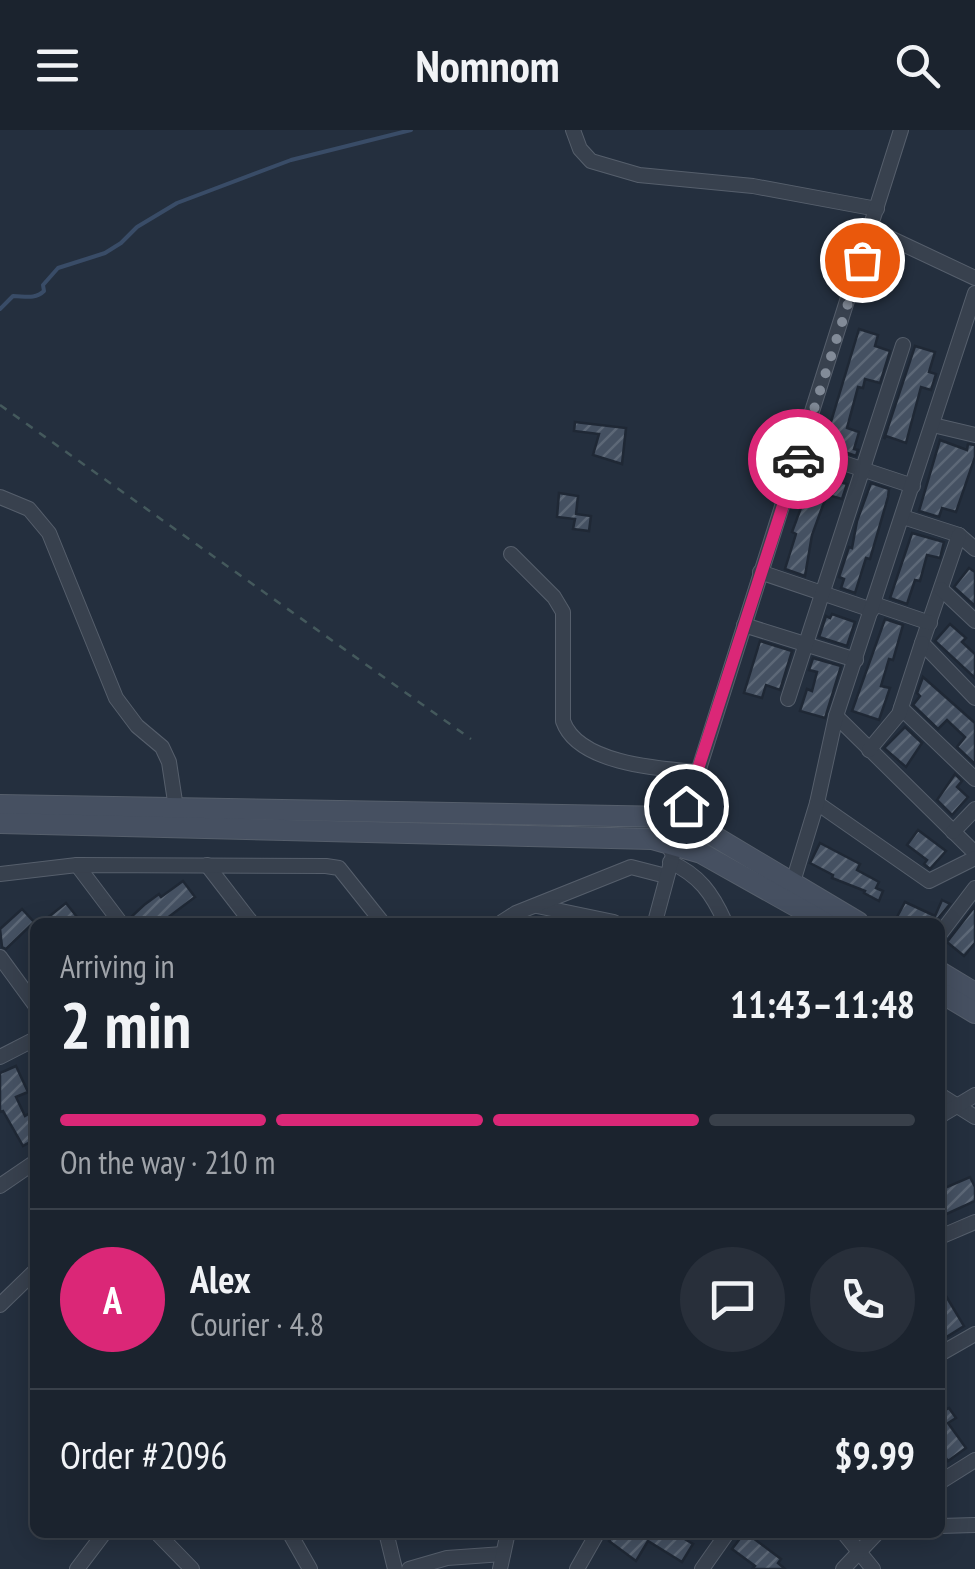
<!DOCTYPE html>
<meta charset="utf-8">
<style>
body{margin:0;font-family:"PT Sans Narrow",sans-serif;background:#282f3a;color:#f1f3f6;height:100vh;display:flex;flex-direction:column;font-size:38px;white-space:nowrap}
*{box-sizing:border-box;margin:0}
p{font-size:32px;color:#a0a4aa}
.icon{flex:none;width:55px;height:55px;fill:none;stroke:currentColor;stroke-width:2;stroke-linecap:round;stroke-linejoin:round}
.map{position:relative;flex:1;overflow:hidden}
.details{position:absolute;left:30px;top:788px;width:915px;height:620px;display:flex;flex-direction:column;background:#1b232e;border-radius:15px;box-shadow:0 5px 25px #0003,0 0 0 2px #39404a}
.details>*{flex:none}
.pin{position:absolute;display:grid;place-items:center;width:85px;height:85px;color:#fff;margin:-42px;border:5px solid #fff;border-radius:50%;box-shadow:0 2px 10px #0007}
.courier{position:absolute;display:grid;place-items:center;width:100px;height:100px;margin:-50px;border:8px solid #db2777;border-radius:50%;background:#fff;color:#222;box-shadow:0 2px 12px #0007}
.headline em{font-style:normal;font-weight:600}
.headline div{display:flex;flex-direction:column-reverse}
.headline{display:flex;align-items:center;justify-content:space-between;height:170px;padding:0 30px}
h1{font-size:65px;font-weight:600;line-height:75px}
.bar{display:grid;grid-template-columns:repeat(4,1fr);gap:15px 10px;align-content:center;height:120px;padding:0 30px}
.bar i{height:12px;border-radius:8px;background:#39404a}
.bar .current{background:#db2777}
.bar p{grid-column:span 4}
.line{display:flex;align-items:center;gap:25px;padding:0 30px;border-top:2px solid #39404a}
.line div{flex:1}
.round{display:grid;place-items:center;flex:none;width:105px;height:105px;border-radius:52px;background:#282f3a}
header{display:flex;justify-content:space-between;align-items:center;height:130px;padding:0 30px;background:#1b232e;font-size:45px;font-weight:600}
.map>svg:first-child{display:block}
</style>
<header><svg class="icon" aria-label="menu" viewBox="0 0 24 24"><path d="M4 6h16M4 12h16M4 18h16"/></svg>Nomnom<svg class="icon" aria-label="search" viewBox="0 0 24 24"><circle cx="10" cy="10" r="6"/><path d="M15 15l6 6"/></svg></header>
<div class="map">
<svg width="975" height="1439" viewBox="0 0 975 1439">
<defs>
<pattern id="building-hatch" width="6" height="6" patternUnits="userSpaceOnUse" patternTransform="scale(2.5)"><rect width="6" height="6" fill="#455162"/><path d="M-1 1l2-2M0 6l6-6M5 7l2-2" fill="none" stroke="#5d6877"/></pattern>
</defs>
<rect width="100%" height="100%" fill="#242f3e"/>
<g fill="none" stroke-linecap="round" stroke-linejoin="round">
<path stroke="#394c67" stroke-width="4" d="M0,179L13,166C24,166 35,170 44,161L43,155L58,138L105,123L121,113L137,97L177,73L291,30L411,0"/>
</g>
<g fill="url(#building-hatch)" stroke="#1f2835" stroke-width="2.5">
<polygon points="859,199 878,205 875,216 890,221 880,253 865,249 863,258 858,257 847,298 859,302 854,319 858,320 856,326 824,315"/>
<polygon points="915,216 935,222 929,242 936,244 931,260 921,257 906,313 886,306 884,309"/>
<polygon points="575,292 626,298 622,334 593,325 599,304 574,301"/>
<polygon points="940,310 967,320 968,314 975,315 975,327 956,382 942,378 939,387 919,381"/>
<polygon points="817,335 836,342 833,350 847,354 842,369 828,365 823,375 812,405 805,446 785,439 796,404 792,402 808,359 802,358 805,349 812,351"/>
<polygon points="871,353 889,359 888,367 870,429 866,428 855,463 841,458 844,449 839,447 849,417 852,418 857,391"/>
<polygon points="559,363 578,366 576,384 591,386 589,401 573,399 575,389 557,387"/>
<polygon points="912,403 944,412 940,428 927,425 920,451 915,450 907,474 890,468"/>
<polygon points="969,438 975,442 975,476 954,457"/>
<polygon points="832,484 855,492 847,516 819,507 826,486 830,488"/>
<polygon points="885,489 903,495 893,530 889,529 881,556 890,558 879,590 852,581"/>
<polygon points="950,494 966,508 962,512 975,524 975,548 935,511"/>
<polygon points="760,511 792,521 780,560 766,555 762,568 744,563"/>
<polygon points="813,528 841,536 825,588 800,581 807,559 812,561 817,542 809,540"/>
<polygon points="923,547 975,593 975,634 957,617 965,607 947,590 938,599 913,575 920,566 917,563"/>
<polygon points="905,597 922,613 906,637 884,618"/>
<polygon points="955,644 962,651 957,657 968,667 952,685 937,670"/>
<polygon points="918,700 946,721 930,739 924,734 927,730 907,715"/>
<polygon points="820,713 860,734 857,740 879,752 876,758 883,761 879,771 864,763 865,761 832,748 833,745 810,733"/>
<polygon points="183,751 195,767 162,792 130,792 130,788 144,775 159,764 161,767"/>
<polygon points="942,770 950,774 935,792 909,792 897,787 905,772 935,786"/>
<polygon points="66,773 81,792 42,792"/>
<polygon points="975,776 975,813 964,826 947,812"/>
<polygon points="22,779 34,792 6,819 2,817 0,799"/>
<polygon points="16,936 28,962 16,967 25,986 35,980 35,1009 23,1016 3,981 0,982 0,943"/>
<polygon points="970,1047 975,1057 975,1071 940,1087 940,1060"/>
<polygon points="940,1156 964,1196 940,1211"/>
<polygon points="949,1278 956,1288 948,1293 966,1318 948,1331 940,1320 940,1309 945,1305 940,1297 940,1282"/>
<polygon points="615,1402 673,1402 693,1414 682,1432 648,1411 636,1431 609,1411"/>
<polygon points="745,1402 781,1429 778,1433 785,1439 752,1439 755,1436 732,1419"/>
</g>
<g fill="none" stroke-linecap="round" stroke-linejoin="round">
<g stroke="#565f6c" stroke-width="16">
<g id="street">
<polyline points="573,0 580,19 591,31 639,45 753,56 877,79"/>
<polyline points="871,99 975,148"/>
<polyline points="933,295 975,305"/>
<polyline points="801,319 913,356"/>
<polyline points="0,367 29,379 49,403 116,568 137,596 162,617 169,632 176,678"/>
<polyline points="903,387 959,405 975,419"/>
<polyline points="959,405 922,513 975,568"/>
<path d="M511,424L554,467L563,482V591C578,634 660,639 698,642"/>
<polyline points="760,442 872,480"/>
<polyline points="941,459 975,491"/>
<polyline points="874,474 930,493"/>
<polyline points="744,495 856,530"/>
<polyline points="788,569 903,215"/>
<polyline points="901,578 975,649"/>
<polyline points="836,586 975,723"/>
<polyline points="869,620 899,584 922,513"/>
<polyline points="817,673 929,751 975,728"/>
<polyline points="953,702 975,679"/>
<path d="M670,732C699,745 712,763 725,792"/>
<polyline points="77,735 120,792"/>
<polyline points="207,735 251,792"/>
<polyline points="0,744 77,735 326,736 339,738 382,792"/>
<polyline points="793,752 817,673 836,586 975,163"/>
<polyline points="537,776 614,792"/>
<polyline points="502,792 516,783 631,737 666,746"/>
<polyline points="655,792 673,725 666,711 672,687 686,676 698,642 901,0"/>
<polyline points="940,804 975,758"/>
<polyline points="0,827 35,875"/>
<polyline points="0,927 35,909"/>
<polyline points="940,965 975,987"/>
<polyline points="940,986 975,965"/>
<polyline points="0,1056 35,1032"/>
<polyline points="940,1107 975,1092"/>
<polyline points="0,1175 35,1141"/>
<polyline points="940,1224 975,1204"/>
<polyline points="940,1352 975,1330"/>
<polyline points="940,1396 975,1395"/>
<polyline points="156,1402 192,1439"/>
<polyline points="289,1402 310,1439"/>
<polyline points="386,1402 395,1439"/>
<polyline points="843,1402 873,1439"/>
<polyline points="77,1439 105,1402"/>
<polyline points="409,1439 447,1428 503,1424"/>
<polyline points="500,1439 508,1402"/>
<polyline points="577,1439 598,1402"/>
<polyline points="702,1439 728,1402"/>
<polyline points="843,1439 878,1402"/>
</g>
</g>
<g stroke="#565f6c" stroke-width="22">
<g id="secondary">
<polyline points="0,675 672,687 692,693 858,792"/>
<polyline points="0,693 652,709 701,723 824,792"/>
<polyline points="940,842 975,863"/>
<polyline points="940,862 975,883"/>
</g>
</g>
<polyline stroke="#44595c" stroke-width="2.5" stroke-dasharray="8 8" stroke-linecap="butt" points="0,275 471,609"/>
<use href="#street" stroke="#38414e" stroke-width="14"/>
<use href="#secondary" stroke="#465061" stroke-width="20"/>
</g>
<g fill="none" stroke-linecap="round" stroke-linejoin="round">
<polyline stroke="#828b98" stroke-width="10" stroke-dasharray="0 18" points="798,329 862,130"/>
<polyline stroke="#db2777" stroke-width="12" points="686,676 798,329"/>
</g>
</svg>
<div class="pin" style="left:862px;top:130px;background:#ea580c"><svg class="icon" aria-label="bag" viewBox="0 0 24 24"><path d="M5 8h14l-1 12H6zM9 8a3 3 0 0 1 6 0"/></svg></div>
<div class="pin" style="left:686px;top:676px;background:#1f2937"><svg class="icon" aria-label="home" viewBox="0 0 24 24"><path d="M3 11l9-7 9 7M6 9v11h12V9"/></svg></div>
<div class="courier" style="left:798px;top:329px"><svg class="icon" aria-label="car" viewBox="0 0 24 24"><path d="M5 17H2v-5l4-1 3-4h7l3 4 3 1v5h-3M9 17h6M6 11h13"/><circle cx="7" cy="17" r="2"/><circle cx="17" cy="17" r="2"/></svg></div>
<section class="details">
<div class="headline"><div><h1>2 min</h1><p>Arriving in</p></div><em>11:43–11:48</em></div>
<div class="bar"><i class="current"></i><i class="current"></i><i class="current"></i><i></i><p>On the way · 210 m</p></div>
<div class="line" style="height:180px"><b class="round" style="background:#db2777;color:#fff">A</b><div><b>Alex</b><p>Courier · 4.8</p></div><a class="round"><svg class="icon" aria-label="chat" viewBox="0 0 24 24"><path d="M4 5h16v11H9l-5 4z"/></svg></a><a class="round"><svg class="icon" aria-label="phone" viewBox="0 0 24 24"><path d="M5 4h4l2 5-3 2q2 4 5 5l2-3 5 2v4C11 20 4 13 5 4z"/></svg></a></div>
<div class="line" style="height:130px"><div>Order #2096</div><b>$9.99</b></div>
</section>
</div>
